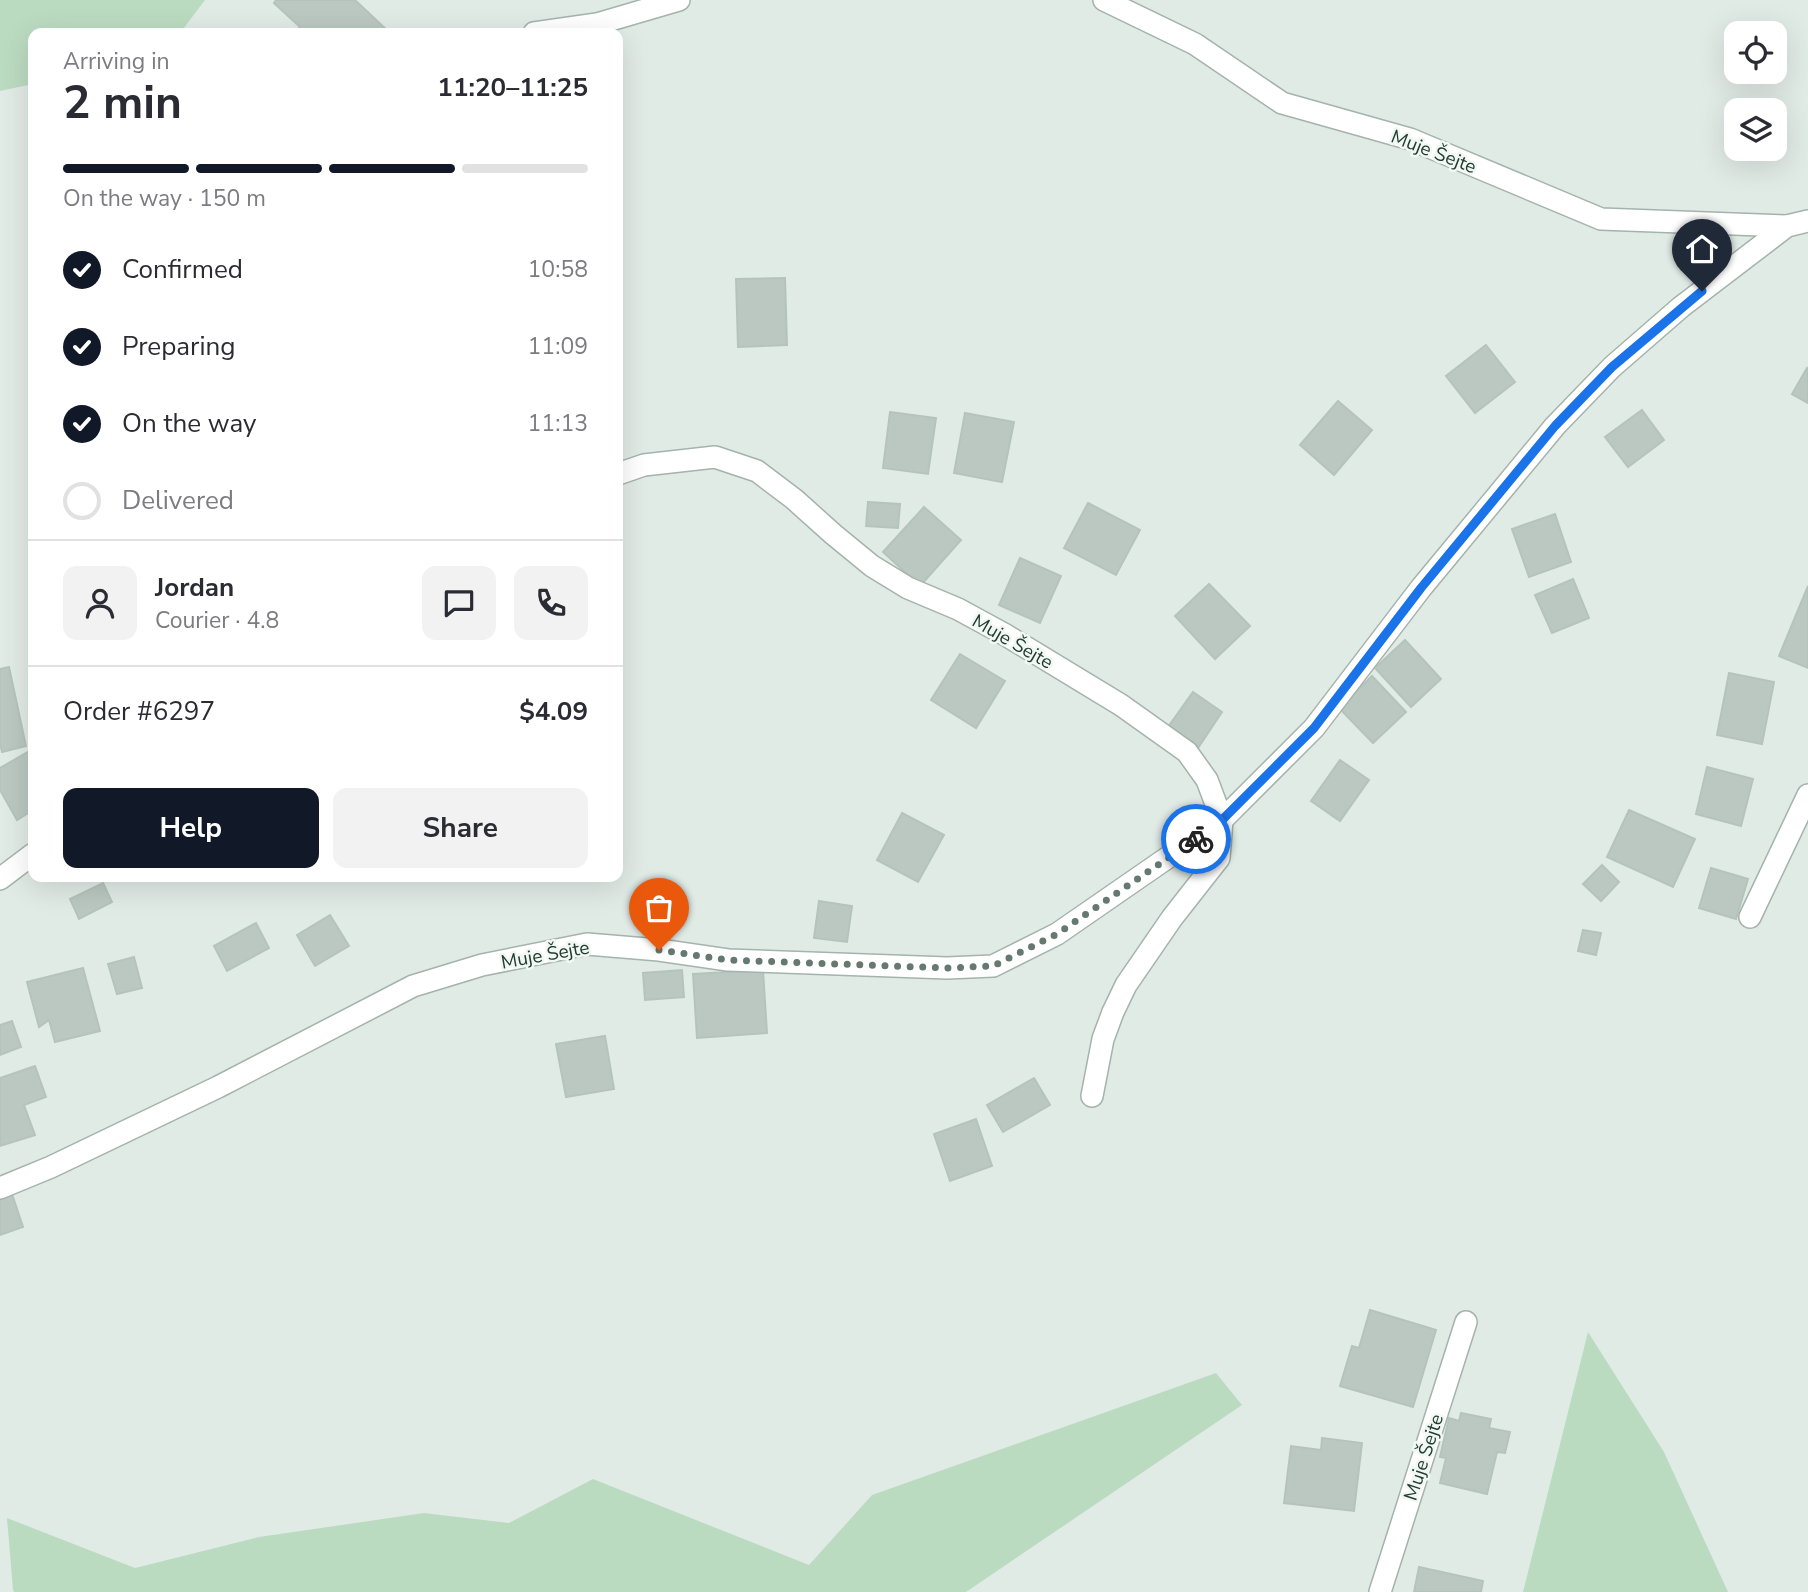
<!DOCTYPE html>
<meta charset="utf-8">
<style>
body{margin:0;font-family:"Nunito Sans",sans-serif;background:#f2f2f3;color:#2b2b33;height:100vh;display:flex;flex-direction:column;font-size:26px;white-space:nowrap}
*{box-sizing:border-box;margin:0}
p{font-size:23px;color:#7c7c81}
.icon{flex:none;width:38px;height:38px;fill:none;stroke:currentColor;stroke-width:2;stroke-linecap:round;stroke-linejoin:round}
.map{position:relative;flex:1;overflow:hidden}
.sheet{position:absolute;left:28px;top:28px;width:595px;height:854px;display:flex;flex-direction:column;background:#fff;border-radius:14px;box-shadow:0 7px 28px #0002}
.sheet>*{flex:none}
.fabs{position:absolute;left:1724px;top:21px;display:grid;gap:14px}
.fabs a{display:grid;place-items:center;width:63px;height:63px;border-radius:14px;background:#fff;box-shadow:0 7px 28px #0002;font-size:35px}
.pin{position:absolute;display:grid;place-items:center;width:60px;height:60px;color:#fff;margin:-72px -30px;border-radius:50% 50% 50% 0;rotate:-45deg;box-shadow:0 0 7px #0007}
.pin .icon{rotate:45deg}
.courier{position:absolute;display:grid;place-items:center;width:70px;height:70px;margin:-35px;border:5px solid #1a73e8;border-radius:50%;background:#fff;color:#222;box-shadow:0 2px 9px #0007}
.overview em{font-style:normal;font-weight:700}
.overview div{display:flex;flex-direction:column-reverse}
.overview{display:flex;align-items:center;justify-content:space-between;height:119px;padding:0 35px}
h1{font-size:46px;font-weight:700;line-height:52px}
.bar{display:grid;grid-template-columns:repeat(4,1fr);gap:10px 7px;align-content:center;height:84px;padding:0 35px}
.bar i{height:9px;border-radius:5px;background:#e1e1e2}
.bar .current{background:#111827}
.bar p{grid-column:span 4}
.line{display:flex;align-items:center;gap:18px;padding:0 35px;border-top:2px solid #e1e1e2}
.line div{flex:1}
.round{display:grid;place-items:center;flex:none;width:74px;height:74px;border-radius:14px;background:#f2f2f3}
ol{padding:0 35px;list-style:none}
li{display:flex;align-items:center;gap:21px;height:77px}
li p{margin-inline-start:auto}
li .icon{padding:7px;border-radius:50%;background:#111827;color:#fff;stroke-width:4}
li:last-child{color:#7c7c81}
li i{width:38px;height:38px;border:4px solid #e1e1e2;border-radius:50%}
.button{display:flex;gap:14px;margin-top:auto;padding:14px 35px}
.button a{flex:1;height:80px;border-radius:14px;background:#111827;color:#fff;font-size:28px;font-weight:700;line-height:80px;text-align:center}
.button a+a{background:#f2f2f3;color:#2b2b33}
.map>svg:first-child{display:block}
</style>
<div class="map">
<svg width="1808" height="1592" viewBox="0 0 1808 1592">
<rect width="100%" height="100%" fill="#e1ebe6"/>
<g fill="#bbdbc1">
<polygon points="0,0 205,0 180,33 33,33 33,84 0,91"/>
<polygon points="1588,1332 1664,1452 1728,1592 1523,1592"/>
<polygon points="1216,1373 1242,1405 966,1592 14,1592 13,1590 7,1518 135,1568 259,1537 424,1513 509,1523 593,1479 809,1565 872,1495"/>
</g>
<g fill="#bac8c1" stroke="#b4c4bc" stroke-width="2">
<polygon points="276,0 355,0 390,33 295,33 300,27 274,3"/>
<polygon points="785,278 787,345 738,347 736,279"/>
<polygon points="1486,345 1515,382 1475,413 1446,376"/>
<polygon points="1807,368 1808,369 1808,403 1792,394"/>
<polygon points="1338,401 1372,430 1334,475 1300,445"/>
<polygon points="1642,410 1664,440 1628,467 1605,437"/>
<polygon points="890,412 936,418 928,474 883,468"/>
<polygon points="965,413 1014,422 1002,482 954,473"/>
<polygon points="868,502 900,504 898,528 866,526"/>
<polygon points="1088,503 1140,530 1116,575 1064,548"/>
<polygon points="924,507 961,540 920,586 883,552"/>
<polygon points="1555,514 1571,562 1529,577 1512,529"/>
<polygon points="1020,558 1061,576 1040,623 999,605"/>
<polygon points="1573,579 1589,618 1552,633 1535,595"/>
<polygon points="1209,584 1250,626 1215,659 1175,616"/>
<polygon points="1808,586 1808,668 1779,656"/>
<polygon points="1405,640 1441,679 1411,707 1375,668"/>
<polygon points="960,654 1005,681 976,728 931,700"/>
<polygon points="9,667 26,746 2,752 0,743 0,669"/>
<polygon points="1729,673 1774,682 1762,744 1717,735"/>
<polygon points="1372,676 1406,712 1373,743 1339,708"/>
<polygon points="1193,692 1222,712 1198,748 1168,727"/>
<polygon points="33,749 33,810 17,820 0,790 0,768"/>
<polygon points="1340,760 1369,780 1340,821 1311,801"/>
<polygon points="1707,767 1753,779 1741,826 1696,814"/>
<polygon points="1629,810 1695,839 1673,887 1607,857"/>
<polygon points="902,813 944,835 918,882 877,860"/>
<polygon points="1602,865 1619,882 1601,901 1583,884"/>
<polygon points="1711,868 1748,879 1736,919 1699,908"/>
<polygon points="103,883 112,902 79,919 70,899"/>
<polygon points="819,901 852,906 847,942 814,938"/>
<polygon points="330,915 349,946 315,966 297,935"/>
<polygon points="256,923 269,948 227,971 214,946"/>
<polygon points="1583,930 1601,933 1596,955 1578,951"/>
<polygon points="134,957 142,988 117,994 108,964"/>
<polygon points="83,968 100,1031 55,1042 49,1020 39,1027 27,982"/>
<polygon points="682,970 684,997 645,1000 643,973"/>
<polygon points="763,970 767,1033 697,1038 693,974"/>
<polygon points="12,1021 21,1047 0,1055 0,1025"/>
<polygon points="605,1036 614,1089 566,1097 556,1044"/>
<polygon points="35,1066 46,1097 24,1105 35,1135 0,1146 0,1078"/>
<polygon points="1034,1078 1050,1105 1003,1132 987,1105"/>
<polygon points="976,1119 992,1166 950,1181 934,1134"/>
<polygon points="11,1191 23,1227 0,1235 0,1195"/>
<polygon points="1370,1310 1436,1330 1413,1407 1340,1386 1352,1346 1359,1348"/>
<polygon points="1461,1413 1491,1419 1489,1428 1510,1432 1505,1453 1497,1452 1487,1494 1440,1483 1446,1458 1440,1457 1449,1418 1459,1421"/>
<polygon points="1322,1438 1362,1443 1354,1511 1284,1503 1291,1446 1321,1450"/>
<polygon points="1419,1567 1483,1581 1481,1592 1414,1592"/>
</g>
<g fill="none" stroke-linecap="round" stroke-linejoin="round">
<g stroke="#a4b3ac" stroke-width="24">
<g id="street">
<polyline points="1104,0 1195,44 1282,103 1410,139 1601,219 1787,226"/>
<polyline points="534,33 597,24 679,0"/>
<polyline points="618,474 644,465 715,457 757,471 794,499 833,534 872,566 908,588 958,609 1004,634 1121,705 1187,752 1207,780 1222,820 1219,858 1172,918 1126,985 1113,1012 1103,1039 1092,1096"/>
<polyline points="0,879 33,854"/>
<polyline points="1750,917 1808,795"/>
<polyline points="0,1188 51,1167 218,1087 413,986 482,965 587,944 659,950 728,960 947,968 993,966 1057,934 1222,820 1314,728 1421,588 1555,426 1612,367 1681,307 1787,226 1808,221"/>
<polyline points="1380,1592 1466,1322"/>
</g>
</g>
<use href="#street" stroke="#fff" stroke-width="21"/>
</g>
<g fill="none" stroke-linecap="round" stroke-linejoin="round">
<polyline stroke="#667971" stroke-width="7" stroke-dasharray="0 12.6" points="659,950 728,960 947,968 993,966 1057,934 1196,839"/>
<polyline stroke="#1a73e8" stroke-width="9" points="1196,839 1222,820 1314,728 1421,588 1555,426 1612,367 1702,291"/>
</g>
<g text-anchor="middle" stroke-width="5" stroke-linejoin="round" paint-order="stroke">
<g font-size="19" fill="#233b32" stroke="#f1f8f4">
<text transform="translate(1434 151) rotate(21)" y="7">Muje Šejte</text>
<text transform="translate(1013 641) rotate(30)" y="7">Muje Šejte</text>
<text transform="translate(545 954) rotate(-10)" y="7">Muje Šejte</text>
<text transform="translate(1423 1457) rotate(-72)" y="7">Muje Šejte</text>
</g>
</g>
</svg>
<div class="fabs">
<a><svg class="icon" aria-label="locate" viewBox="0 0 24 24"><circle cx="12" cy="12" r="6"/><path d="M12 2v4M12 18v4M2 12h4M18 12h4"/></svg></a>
<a><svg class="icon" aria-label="layers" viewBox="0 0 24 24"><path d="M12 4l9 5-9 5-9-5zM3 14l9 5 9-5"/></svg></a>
</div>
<div class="pin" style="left:659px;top:950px;background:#ea580c"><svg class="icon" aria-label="bag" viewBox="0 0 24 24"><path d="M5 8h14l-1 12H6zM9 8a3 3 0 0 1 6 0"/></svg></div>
<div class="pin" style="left:1702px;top:291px;background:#1f2937"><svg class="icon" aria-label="home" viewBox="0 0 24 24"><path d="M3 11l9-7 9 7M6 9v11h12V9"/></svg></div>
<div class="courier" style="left:1196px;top:839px"><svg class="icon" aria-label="bike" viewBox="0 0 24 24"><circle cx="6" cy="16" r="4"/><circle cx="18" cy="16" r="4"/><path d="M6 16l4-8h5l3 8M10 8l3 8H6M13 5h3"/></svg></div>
<section class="sheet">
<div class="overview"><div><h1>2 min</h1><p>Arriving in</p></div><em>11:20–11:25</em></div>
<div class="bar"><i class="current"></i><i class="current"></i><i class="current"></i><i></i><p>On the way · 150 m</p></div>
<ol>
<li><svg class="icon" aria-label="check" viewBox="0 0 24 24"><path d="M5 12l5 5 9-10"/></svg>Confirmed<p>10:58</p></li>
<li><svg class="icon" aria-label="check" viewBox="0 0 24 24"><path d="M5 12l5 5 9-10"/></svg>Preparing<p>11:09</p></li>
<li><svg class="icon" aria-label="check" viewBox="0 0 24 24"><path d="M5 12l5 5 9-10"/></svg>On the way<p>11:13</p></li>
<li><i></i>Delivered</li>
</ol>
<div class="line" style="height:126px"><a class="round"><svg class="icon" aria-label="person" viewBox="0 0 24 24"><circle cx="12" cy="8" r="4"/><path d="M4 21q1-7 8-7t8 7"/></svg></a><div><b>Jordan</b><p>Courier · 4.8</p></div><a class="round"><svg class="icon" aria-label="chat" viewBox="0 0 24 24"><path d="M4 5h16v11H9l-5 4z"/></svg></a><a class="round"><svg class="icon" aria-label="phone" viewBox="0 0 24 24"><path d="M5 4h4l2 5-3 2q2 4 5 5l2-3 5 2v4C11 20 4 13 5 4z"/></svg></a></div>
<div class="line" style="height:91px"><div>Order #6297</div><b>$4.09</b></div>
<div class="button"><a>Help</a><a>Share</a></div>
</section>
</div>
